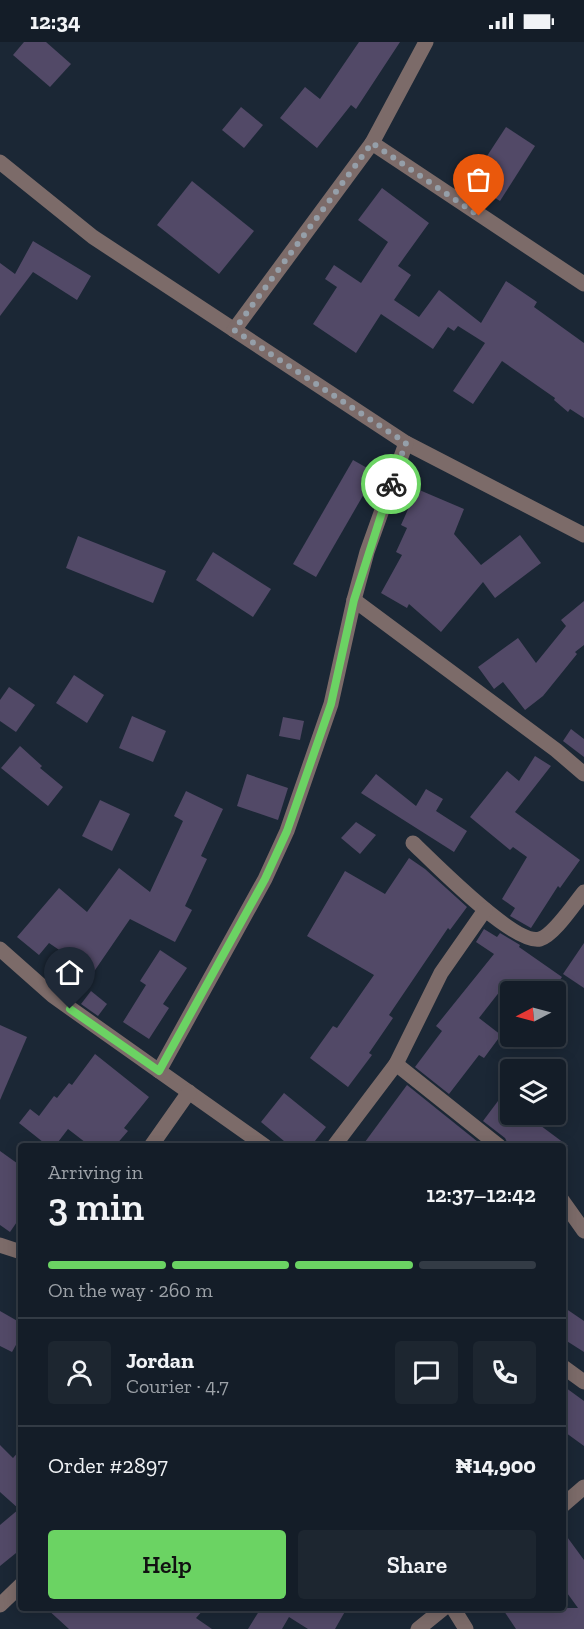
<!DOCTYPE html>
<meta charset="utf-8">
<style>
body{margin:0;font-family:"Zilla Slab",serif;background:#1d2630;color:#f1f3f6;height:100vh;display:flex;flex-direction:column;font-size:22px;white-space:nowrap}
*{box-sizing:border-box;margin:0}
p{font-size:20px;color:#9da2a8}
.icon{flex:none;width:33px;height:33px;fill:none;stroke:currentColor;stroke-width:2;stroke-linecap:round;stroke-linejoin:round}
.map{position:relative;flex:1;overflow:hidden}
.sheet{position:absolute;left:18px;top:1101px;width:548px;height:468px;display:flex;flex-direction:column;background:#141d28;border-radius:6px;box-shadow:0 3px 15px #0003,0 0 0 2px #333b45}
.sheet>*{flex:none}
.needle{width:39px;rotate:264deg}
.tools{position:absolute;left:500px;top:939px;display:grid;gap:12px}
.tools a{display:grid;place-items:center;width:66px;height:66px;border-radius:6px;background:#141d28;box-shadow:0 3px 15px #0003,0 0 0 2px #333b45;font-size:30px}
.pin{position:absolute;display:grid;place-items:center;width:51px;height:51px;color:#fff;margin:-62px -26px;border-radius:50% 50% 50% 0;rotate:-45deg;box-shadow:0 0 6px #0007}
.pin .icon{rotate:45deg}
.courier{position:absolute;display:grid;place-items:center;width:60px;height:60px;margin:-30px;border:4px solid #6bd363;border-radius:50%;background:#fff;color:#222;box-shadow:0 2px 8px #0007}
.headline em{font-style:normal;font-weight:600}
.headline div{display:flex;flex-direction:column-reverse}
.headline{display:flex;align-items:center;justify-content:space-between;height:102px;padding:0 30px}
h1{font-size:39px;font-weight:600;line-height:45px}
.bar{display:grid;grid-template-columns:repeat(4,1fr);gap:9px 6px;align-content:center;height:72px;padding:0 30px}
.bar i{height:8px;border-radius:4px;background:#333b45}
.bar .current{background:#6bd363}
.bar p{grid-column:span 4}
.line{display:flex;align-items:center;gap:15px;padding:0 30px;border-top:2px solid #333b45}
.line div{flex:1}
.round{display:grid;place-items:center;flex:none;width:63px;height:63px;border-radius:6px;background:#1d2630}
.cta{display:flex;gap:12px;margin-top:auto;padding:12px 30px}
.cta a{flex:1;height:69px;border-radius:6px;background:#6bd363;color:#111;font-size:24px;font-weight:600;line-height:69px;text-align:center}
.cta a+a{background:#1d2630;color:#f1f3f6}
.status{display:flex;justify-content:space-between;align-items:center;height:42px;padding:0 30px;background:#141d28;direction:ltr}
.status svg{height:16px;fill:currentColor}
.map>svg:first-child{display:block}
</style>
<div class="status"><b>12:34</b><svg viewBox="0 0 49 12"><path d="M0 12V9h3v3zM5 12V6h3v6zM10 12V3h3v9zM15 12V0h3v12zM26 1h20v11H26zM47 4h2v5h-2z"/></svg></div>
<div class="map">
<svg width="584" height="1587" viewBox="0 0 584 1587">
<rect width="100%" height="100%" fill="#1b2735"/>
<g fill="#524967">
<polygon points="24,0 46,0 71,22 50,45 13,13"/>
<polygon points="359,0 400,0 356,67 351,63 317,106 280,76 305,45 320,57"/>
<polygon points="241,65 263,83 244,106 222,88"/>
<polygon points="506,85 535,104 500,159 470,140"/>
<polygon points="192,139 254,189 219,232 157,183"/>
<polygon points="382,146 429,181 398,224 411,233 394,258 419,275 439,248 481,281 506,239 537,260 534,265 584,301 584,376 570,367 568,370 554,358 555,356 502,319 473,362 453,349 485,301 458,284 454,289 448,285 433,307 381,272 356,311 313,282 337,245 325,237 334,223 361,241 388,200 358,178"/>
<polygon points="33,199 91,234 77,258 33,230 0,274 0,221 15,232"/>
<polygon points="353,418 376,431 316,535 293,522"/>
<polygon points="417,447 464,467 454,492 481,523 520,493 541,521 495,556 483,540 441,590 409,562 407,566 381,551 402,513 396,510 407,486 401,483"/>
<polygon points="78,494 166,529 153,561 66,526"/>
<polygon points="213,510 271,547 253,575 196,538"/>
<polygon points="584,559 584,603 575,610 577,612 543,654 525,668 503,640 494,647 478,625 518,596 536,621 566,584 561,578"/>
<polygon points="74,633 104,653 87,681 56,661"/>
<polygon points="9,645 35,663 16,690 0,679 0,658"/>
<polygon points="132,674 166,689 153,720 119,706"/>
<polygon points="283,675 304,679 300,698 279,694"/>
<polygon points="571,687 584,697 584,715 563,699"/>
<polygon points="20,704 42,724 40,726 63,745 48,764 1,726"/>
<polygon points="535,714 551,724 515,770 580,818 560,846 558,844 531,886 510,874 515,866 502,857 527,815 513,805 510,808 470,775 507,729 519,739"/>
<polygon points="247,732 288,746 278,778 237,764"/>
<polygon points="376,732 416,764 426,747 443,757 436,769 467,789 454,810 361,751"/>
<polygon points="186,749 223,767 201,814 207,817 185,864 192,868 175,900 130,877 93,931 49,901 39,913 17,895 59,846 87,870 119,826 150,850 183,779 174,774"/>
<polygon points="100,758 130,772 112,809 82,794"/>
<polygon points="356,780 376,793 360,812 341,796"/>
<polygon points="409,816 425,827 467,865 450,888 448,886 389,973 393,976 369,1011 372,1013 348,1045 310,1016 333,984 337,986 374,933 307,894 345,829 385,852"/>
<polygon points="484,887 497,895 500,891 520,903 519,905 562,935 552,950 513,950 504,944 479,976 501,993 484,1016 479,1013 449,1052 415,1025 442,989 436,984 494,912 476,900"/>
<polygon points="584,901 584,946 563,932"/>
<polygon points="160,908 187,926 163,962 169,966 149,997 123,980 146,943 140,939"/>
<polygon points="91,949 107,962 98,974 81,962"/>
<polygon points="0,983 27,995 0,1058"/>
<polygon points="95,1012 149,1055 124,1086 128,1089 115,1104 90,1104 68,1087 55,1104 48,1104 19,1081 30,1067 39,1074 54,1054 57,1056 69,1041 72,1043"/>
<polygon points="407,1043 483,1104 362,1104"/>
<polygon points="284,1051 326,1085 311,1104 290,1104 261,1080"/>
<polygon points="501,1055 510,1061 510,1072 525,1072 568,1104 509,1104 505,1096 483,1079"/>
<polygon points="0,1109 21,1124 21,1174 10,1190 0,1183"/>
<polygon points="562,1264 584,1279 584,1310 562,1296"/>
<polygon points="0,1269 21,1281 21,1294 12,1310 0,1304"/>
<polygon points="562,1343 584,1359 584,1404 562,1388"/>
<polygon points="0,1403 13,1416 21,1407 21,1507 0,1524 0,1483 19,1467 0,1450"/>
<polygon points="562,1488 584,1518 584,1587 516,1587 502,1566 578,1566 562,1544"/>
<polygon points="46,1566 205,1566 196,1576 212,1587 69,1587"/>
<polygon points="261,1566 347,1566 335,1587 308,1587 289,1575 282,1587 248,1587"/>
</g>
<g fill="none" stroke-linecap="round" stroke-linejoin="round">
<g stroke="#7c6b69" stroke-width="15">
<polyline points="372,101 584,242"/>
<polyline points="0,120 93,195 406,401 584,493"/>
<polyline points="234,288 372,101 426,0"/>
<polyline points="354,558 556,708 584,732"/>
<path d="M413,801C433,820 515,904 540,897C554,893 574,862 584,850"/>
<polyline points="0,907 53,954 265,1104"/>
<polyline points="396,1022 499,1104"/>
<polyline points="159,1029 265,837 287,789 331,662 354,558 367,510 406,401"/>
<polyline points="151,1104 189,1050"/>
<polyline points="334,1104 396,1022 441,931 485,868"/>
<polyline points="562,1158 584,1189"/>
<polyline points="0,1203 21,1210"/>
<polyline points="562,1324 584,1340"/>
<polyline points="562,1464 584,1445"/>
<polyline points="0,1563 21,1543"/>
<polyline points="453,1566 466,1587"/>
<polyline points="418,1587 444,1566"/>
</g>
</g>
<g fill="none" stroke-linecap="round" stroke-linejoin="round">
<polyline stroke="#959fa9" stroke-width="6" stroke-dasharray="0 10.8" points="391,442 406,401 234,288 372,101 479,174"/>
<polyline stroke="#6bd363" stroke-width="8" points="70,967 159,1029 265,837 287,789 331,662 354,558 391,442"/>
</g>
</svg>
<div class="tools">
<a><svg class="needle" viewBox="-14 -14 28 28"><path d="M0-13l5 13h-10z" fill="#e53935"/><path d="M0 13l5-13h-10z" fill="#9da2a8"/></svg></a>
<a><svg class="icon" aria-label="layers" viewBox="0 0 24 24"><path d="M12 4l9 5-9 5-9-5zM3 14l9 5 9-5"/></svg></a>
</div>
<div class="pin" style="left:479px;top:174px;background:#ea580c"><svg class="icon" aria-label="bag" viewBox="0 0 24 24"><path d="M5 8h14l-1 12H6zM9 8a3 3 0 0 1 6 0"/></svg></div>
<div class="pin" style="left:70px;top:967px;background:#1f2937"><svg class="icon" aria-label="home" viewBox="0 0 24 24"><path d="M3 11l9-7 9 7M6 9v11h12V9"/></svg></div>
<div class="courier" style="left:391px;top:442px"><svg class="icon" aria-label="bike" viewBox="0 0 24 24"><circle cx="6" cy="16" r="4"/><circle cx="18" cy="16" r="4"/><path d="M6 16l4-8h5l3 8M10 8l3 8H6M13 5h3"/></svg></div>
<section class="sheet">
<div class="headline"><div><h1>3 min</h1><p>Arriving in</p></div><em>12:37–12:42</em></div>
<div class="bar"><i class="current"></i><i class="current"></i><i class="current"></i><i></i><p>On the way · 260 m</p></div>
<div class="line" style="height:108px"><a class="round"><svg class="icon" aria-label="person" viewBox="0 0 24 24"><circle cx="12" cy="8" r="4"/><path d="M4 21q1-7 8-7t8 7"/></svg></a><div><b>Jordan</b><p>Courier · 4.7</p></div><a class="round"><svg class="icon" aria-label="chat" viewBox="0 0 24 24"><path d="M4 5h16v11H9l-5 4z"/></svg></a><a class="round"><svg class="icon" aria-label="phone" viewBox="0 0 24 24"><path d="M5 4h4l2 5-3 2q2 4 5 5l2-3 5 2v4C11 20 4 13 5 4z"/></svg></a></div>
<div class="line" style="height:78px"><div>Order #2897</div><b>₦14,900</b></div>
<div class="cta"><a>Help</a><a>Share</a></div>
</section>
</div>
